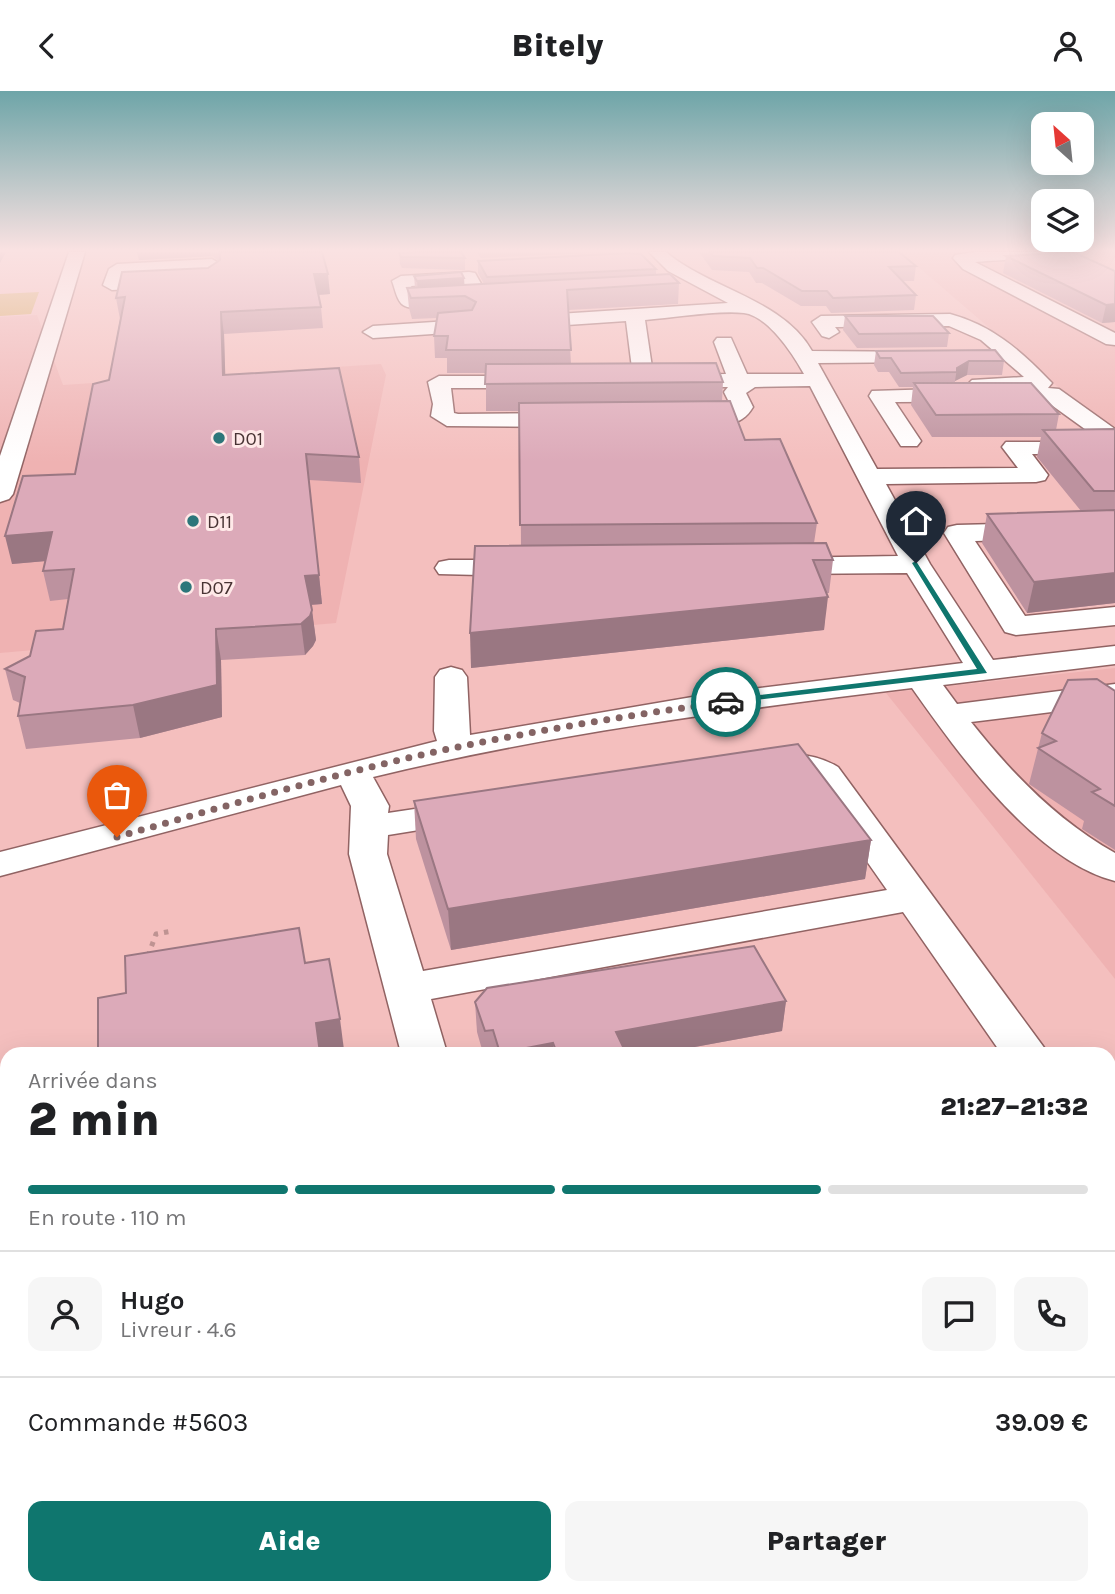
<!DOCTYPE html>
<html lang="fr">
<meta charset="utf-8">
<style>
body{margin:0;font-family:Karla,sans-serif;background:#f6f6f6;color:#202124;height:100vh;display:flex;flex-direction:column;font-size:26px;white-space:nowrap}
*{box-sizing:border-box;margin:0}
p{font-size:23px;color:#757577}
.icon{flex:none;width:38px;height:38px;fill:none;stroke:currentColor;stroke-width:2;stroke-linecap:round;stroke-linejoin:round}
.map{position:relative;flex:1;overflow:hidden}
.sheet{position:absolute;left:0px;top:956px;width:1116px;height:548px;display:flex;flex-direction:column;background:#fff;border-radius:21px 21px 0 0;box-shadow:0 7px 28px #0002}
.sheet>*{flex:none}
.needle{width:46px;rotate:333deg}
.tools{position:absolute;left:1031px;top:21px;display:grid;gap:14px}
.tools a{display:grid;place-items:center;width:63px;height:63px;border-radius:14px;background:#fff;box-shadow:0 7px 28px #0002;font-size:35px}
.pin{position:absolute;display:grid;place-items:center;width:60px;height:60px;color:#fff;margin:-72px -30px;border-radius:50% 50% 50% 0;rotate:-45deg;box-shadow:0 0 7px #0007}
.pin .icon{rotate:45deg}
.courier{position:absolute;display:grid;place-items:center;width:70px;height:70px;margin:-35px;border:5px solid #0f766e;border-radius:50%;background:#fff;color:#222;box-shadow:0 2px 9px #0007}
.overview em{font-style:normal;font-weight:800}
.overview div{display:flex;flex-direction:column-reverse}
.overview{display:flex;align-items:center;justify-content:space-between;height:119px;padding:0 28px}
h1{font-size:46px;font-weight:800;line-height:52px}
.bar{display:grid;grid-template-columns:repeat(4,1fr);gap:10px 7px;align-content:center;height:84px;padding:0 28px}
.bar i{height:9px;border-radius:5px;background:#e0e0e0}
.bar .selected{background:#0f766e}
.bar p{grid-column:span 4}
.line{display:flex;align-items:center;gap:18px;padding:0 28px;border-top:2px solid #e0e0e0}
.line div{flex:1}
.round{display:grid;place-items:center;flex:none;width:74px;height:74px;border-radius:14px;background:#f6f6f6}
.action{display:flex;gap:14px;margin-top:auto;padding:14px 28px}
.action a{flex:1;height:80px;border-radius:14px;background:#0f766e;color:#fff;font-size:28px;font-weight:800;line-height:80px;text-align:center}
.action a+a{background:#f6f6f6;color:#202124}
header{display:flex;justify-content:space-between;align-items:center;height:91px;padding:0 28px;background:#fff;font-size:32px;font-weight:800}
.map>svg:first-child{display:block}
</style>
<header><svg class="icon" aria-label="back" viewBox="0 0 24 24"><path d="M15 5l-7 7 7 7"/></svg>Bitely<svg class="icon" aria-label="person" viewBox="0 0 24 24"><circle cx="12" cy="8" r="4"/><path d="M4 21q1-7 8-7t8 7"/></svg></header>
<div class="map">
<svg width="1115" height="1503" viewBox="0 0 1115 1503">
<rect width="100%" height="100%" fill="#f4bfbe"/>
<g fill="#efb2b2">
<polygon points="901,161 1115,161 1115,339 1072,308"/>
<polygon points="37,224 63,294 381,273 386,284 336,532 0,562 0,226"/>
<polygon points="1115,577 1115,888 886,602"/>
<polygon points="1115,1078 1115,1503 347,1503 342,1496 1110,1496 1110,1080"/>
</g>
<polygon fill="#d4a75a" points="39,201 31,223 0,225 0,203"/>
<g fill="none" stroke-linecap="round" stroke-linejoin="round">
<g stroke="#916363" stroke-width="3">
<g id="minor">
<polygon points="69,161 85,161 13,403 9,408 0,411 0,365"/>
<path d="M649,161H666C709,198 783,208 812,260L933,261L936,265L926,271L818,272L877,378L1018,377L1002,356L1006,351H1100L1104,356L1100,361L1092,363H1032L1048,384L1045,389L1036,391L886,393L930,473L993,569L1115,555V573L943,594L957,613L1115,593V613L971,631C1012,683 1058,730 1115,762V790C1035,770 958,662 912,597C731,619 550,643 373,686L389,715L388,722L468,710L481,713L487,721L481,729L388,744L387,763L423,880L887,799L812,692C793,679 771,690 749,685L744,677L749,669C781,662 810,659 838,676L1048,962H1001L903,821L431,908L447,962H401L349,763L351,715L341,694L0,785V761L437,650L434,640L435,586L440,579L451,576L462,579L467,586L470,644L704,604L963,572L907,482L781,483L771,481L767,475L771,469L781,467L898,465L810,295L755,296L746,302L753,316C750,321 747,325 742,328C729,337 682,341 673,328C685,312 714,328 731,315L724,301L728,296H669L658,290L669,284L726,283L714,251L717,247H731L747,283H804C793,263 768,225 744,222C717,219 673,227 645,229L653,283C645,294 600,294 592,283L602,277H632L626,230L373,247L363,241L373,235L728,212L668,180Z"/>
<path d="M975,161H1074C1069,167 991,169 975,171L1115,242V254L1106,253L963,178L953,167L955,164Z"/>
<path d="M212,168L220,173V189L211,194L112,199L103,194L109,178L117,173ZM203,178V184L122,188L124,183Z"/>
<path d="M469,181L475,182L489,207L486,211H474L463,191L411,195L416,205L457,204L466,209C460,215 413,220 405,215C397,212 395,197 392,190L401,185Z"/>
<path d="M950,223C991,234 1019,258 1048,288L1052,292L1048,297L1059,298L1115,338V356L1107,354L1046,310L895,311L921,350L917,355H901L869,305L872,300L971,297L968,293L972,289L1024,286L981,249L949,235L835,236L839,241L829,247L822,245L812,231L821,225Z"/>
<polygon points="439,285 536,285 547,291 536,297 451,297 454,322 458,323 572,322 583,329 572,336 447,335 431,325 433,313 428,291"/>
<polygon points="1115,430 1115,446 975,450 1025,525 1115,516 1115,534 1016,544 1005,541 944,442 948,436 957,434"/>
<polygon points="449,469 525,469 535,471 539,477 535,483 525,485 439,483 435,477 439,471"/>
</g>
</g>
<g stroke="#be9392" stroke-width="5" stroke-dasharray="4.5 6" stroke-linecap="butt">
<polyline points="148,865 156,843 172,840"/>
<polyline points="0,1088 7,1105"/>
</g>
<g stroke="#be9392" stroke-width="7" stroke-dasharray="5 8" stroke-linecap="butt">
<polyline points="0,1265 7,1261"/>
<polyline points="247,1496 248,1503"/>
</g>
<use href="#minor" fill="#fff" fill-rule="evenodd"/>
</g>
<g fill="#bd929f">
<polygon points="137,161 322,161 330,203 318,204 321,216 323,237 224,243 225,284 359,366 361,392 309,389 322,513 311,514 316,549 313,555 305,564 221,569 222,626 140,647 26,658 18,625 20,612 13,609 5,578 30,565 63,538 68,508 50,510 43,480 45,470 12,473 75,383 109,289 120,228 116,207 208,177 219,170 212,165 139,169"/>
<polygon points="477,161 615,161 481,167"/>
<polygon points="699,161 899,161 916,175 914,190 902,190 916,204 914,219 831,222 826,215 801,215 762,192 756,192 749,181 712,179"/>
<polygon points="399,162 465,167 465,179 402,177 400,173"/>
<polygon points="1006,165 1115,180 1115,231 1102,232 1003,182"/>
<polygon points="478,170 656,178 656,184 679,192 678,213 568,219 571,273 723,291 722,310 745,349 817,432 814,452 833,469 829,502 826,502 824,539 471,577 521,455 520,320 486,320 486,282 447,282 447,267 435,267 434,245 437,227 412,228 409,217 407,197 415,197 414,185 465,194 484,193 478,182"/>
<polygon points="845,225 949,242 947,256 857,257 843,239"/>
<polygon points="876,260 1004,270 1002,284 967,284 955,290 955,292 1059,323 1056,339 1115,338 1115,512 1027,522 982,452 987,423 1081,420 1037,366 1041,346 932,346 911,314 913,296 899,296 889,281 878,281 874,274"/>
<polygon points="1115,600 1115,759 1082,738 1084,730 1029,693 1042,642"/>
<polygon points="414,710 871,749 865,788 451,859 416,748"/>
<polygon points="786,910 782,940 662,962 483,962 477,941 475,911"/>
<polygon points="1110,1131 1115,1131 1115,1253 1110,1244"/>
<polygon points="1115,1478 1115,1503 1103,1503 1107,1496 1110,1496 1110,1490"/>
</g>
<g fill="#9a7782">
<polygon points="0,161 6,161 0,172"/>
<polygon points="137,161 211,161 212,165 139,169"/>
<polygon points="314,183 328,183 330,203 316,204"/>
<polygon points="464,187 465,200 418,202 417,190"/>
<polygon points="1115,213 1115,231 1102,232 1106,214"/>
<polygon points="221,221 224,243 226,307 223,284"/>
<polygon points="969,270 967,284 955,290 957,277"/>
<polygon points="52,441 58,469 12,473 5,445"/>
<polygon points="1115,482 1115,512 1027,522 1034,491"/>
<polygon points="319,484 322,513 308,514 305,485"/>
<polygon points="828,506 824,539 471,577 470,542"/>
<polygon points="312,519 316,549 313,555 305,564 301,533"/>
<polygon points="216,538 221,569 222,626 140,647 133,614"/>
<polygon points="871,749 865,788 451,859 448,818"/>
<polygon points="786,910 782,940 662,962 615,962 616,941"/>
<polygon points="340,928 344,959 320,962 316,932"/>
<polygon points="553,952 553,962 500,962"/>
<polygon points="0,1406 6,1421 0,1425"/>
</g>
<g fill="#dcaab9" stroke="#9a7782" stroke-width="2">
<polygon points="220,161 322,161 328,183 314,183 321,216 221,221 223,284 339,277 359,366 306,363 319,484 305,485 312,519 310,525 301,533 216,538 217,594 133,614 18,625 25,586 5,578 30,565 36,540 63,538 74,478 43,480 52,441 5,445 23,385 75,383 93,293 109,289 125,206 116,207 122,181 208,177 220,169"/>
<polygon points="418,161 461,161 465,167 401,166 399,162"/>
<polygon points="710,161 899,161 916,175 889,176 916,204 833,207 827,200 802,200 763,177 757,177 750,167 713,165"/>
<polygon points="1073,161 1115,180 1115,213 1106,214 1006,165"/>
<polygon points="628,162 641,163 656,178 487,186 478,170"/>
<polygon points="461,181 464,187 417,190 414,185"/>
<polygon points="670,183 679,192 567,199 571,259 446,259 448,245 434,245 438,222 472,219 476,211 465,205 411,207 407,197"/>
<polygon points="845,225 933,225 949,242 859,243"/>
<polygon points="995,259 1004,270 969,270 957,277 957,281 901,282 891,267 880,267 876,260"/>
<polygon points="716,272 723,291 485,293 486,273"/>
<polygon points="914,292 1031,292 1059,323 936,324"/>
<polygon points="730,310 745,349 780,348 817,432 520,434 519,312"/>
<polygon points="1115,338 1115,400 1094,400 1043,339"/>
<polygon points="1115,419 1115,482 1034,491 987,423"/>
<polygon points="826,452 833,469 813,469 828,506 470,542 475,455"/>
<polygon points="1097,588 1115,600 1115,715 1092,701 1100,698 1038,657 1056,650 1042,642 1068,589"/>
<polygon points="798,653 871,749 448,818 414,710"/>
<polygon points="299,837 305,872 329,868 340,928 316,932 320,962 98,962 98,907 126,902 125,865"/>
<polygon points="754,855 786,910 616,941 626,962 557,962 553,952 500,962 493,939 485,940 475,911 487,897"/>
<polygon points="1110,1131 1115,1131 1115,1161 1110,1152"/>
<polygon points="7,1493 8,1498 11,1496 63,1496 67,1503 0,1503 0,1497"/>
</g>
<linearGradient id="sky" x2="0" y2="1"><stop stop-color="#6ea5a8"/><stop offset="0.43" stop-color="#fae2e2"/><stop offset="1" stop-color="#fae2e2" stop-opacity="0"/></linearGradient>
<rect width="1115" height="371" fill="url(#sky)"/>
<polygon fill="#0f766e" points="916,470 987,582 722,613 726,608 977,578 912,472"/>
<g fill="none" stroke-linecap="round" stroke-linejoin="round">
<path stroke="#846464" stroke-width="7" stroke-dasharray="0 12.6" d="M117,746C230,714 343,680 458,656C546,638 636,623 726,611"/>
</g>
<g fill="#2d767a" stroke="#ffe9e8" stroke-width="2.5">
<circle cx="219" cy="347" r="7"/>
<circle cx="193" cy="430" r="7"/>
<circle cx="186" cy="496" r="7"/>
</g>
<g text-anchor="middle" stroke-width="6" stroke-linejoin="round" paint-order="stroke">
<g font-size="19" fill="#483333" stroke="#ffe9e8" text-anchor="start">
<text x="233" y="354">D01</text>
<text x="207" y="437">D11</text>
<text x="200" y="503">D07</text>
</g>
</g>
</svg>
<div class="tools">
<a><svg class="needle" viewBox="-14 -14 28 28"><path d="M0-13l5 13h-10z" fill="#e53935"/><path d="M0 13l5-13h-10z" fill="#757577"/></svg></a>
<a><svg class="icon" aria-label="layers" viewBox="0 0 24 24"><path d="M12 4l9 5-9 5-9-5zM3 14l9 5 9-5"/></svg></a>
</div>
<div class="pin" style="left:117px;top:746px;background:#ea580c"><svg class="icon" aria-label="bag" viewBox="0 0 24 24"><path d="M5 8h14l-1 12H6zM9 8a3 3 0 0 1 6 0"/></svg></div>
<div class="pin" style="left:916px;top:472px;background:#1f2937"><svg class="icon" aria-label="home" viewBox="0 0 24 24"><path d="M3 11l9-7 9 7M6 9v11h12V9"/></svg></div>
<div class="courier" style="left:726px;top:611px"><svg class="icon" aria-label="car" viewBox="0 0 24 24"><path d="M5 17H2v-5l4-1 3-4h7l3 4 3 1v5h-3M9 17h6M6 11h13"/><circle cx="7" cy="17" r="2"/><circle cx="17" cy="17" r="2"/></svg></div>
<section class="sheet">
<div class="overview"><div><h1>2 min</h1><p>Arrivée dans</p></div><em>21:27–21:32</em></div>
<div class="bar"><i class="selected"></i><i class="selected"></i><i class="selected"></i><i></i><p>En route · 110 m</p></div>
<div class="line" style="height:126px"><a class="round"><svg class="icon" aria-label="person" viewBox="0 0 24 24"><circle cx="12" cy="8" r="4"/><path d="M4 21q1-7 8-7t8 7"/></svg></a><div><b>Hugo</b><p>Livreur · 4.6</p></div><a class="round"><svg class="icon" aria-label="chat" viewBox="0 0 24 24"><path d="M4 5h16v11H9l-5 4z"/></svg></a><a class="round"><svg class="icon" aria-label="phone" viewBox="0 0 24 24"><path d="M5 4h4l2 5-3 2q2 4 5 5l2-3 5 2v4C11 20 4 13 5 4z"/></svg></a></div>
<div class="line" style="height:91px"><div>Commande #5603</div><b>39.09 €</b></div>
<div class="action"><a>Aide</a><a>Partager</a></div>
</section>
</div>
